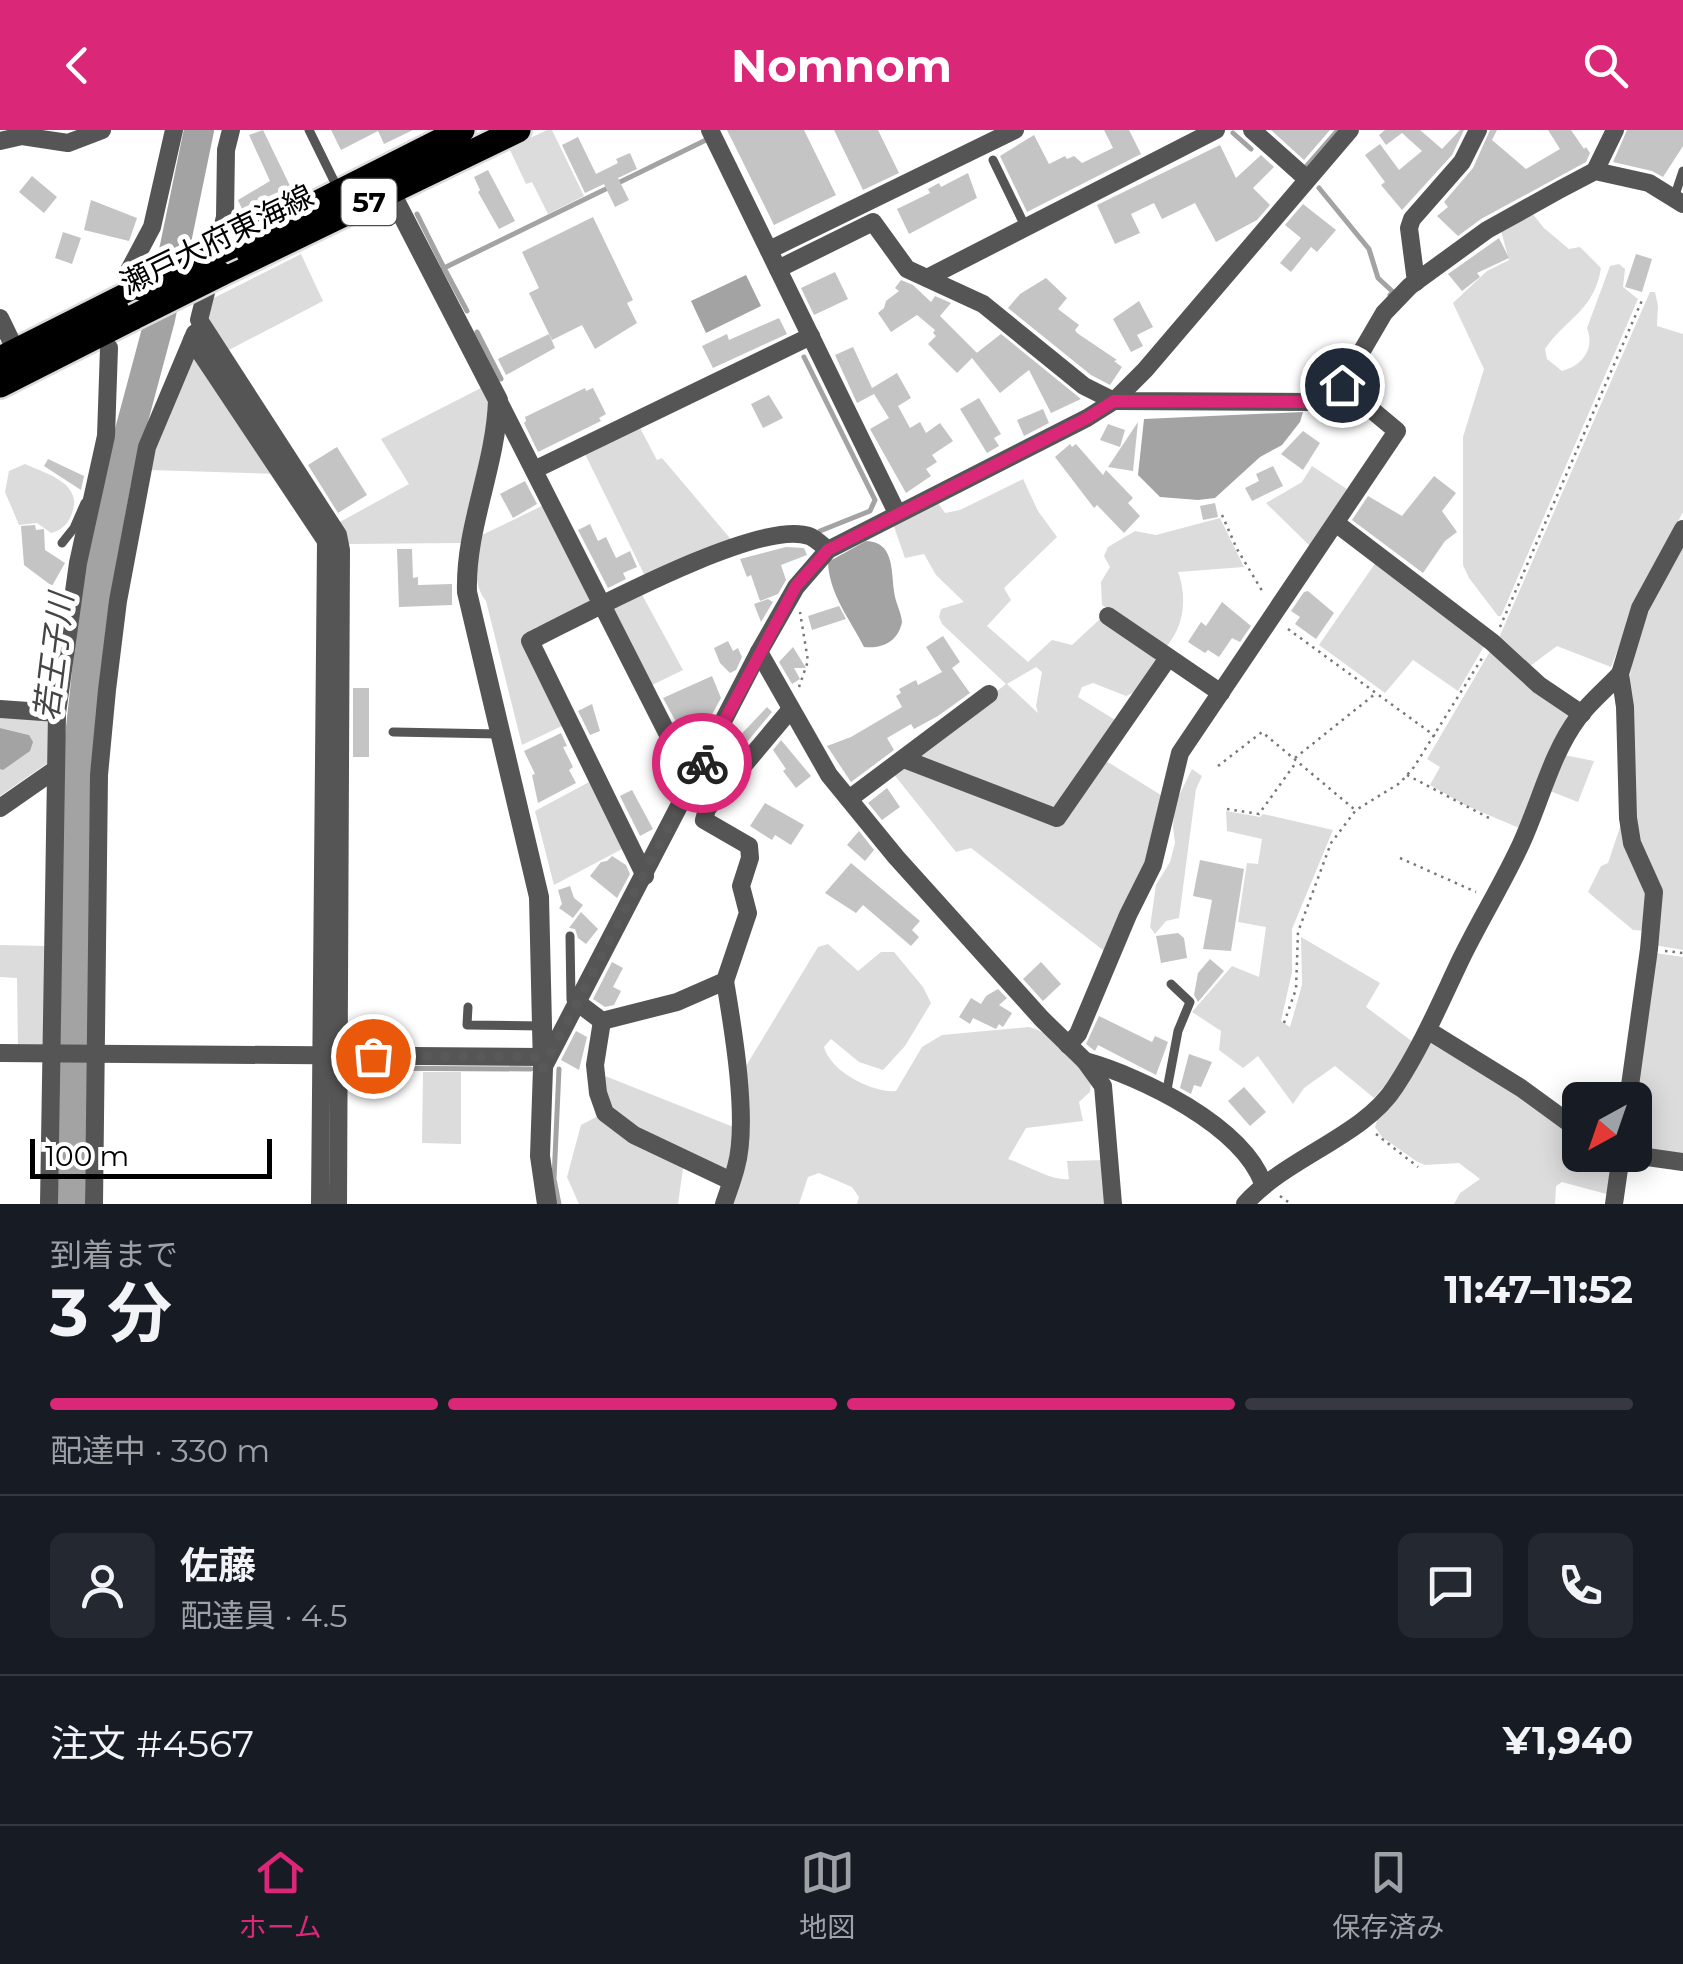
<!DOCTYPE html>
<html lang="ja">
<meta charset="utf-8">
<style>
body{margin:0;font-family:Montserrat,"Noto Sans JP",sans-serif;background:#242831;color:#f1f3f6;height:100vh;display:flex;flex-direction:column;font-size:38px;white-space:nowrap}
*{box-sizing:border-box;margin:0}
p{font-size:32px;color:#9ea1a6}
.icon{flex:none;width:55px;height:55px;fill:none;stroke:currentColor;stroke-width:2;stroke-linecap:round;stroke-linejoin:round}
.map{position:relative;height:1074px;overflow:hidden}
.drawer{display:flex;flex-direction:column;background:#171b24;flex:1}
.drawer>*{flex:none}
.needle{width:65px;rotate:220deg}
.tools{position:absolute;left:1562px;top:952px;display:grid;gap:20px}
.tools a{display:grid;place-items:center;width:90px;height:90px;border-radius:15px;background:#171b24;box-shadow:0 5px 25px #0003;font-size:50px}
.scale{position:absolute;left:30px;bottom:25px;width:242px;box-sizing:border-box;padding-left:10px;border:5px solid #000;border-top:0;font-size:28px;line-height:35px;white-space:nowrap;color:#000;-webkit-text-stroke:8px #fff;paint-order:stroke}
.pin{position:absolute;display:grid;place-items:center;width:85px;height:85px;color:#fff;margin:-42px;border:5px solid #fff;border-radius:50%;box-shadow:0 2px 10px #0007}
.courier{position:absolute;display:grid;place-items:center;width:100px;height:100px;margin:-50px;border:8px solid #db2777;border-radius:50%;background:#fff;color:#222;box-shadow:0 2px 12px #0007}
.headline em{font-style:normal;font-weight:700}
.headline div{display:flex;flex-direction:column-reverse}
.headline{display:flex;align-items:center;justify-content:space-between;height:170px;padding:0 50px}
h1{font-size:65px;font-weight:700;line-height:75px}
.bar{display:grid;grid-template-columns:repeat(4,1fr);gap:15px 10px;align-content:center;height:120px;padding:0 50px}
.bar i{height:12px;border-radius:8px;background:#363941}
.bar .active{background:#db2777}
.bar p{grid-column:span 4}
.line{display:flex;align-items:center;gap:25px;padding:0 50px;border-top:2px solid #363941}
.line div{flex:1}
.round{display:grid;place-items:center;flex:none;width:105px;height:105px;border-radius:15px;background:#242831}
header{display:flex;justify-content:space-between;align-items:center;height:130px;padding:0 50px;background:#db2777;color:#fff;font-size:45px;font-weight:700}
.tab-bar{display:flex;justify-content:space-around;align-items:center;height:140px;border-top:2px solid #363941;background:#171b24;font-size:28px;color:#9ea1a6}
.tab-bar a{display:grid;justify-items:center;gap:5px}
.tab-bar .active{color:#db2777}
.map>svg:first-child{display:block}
</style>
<header><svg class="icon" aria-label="back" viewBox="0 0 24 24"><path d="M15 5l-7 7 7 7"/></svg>Nomnom<svg class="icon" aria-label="search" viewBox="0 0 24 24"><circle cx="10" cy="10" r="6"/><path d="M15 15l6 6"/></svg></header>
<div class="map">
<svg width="1683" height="1074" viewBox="0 0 1683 1074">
<rect width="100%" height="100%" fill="#fff"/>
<g fill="#dcdcdc" fill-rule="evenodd">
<polygon points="547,0 552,0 584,66 548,84 532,52 526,54 509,18"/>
<path d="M1531,82L1544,98L1569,119L1580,117L1601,138C1594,181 1567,187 1545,219L1547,229L1562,241C1583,236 1595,218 1587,198L1610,136L1619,134L1625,139L1623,157L1638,169L1501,486H1498L1469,448L1463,435V307L1484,239L1453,173L1487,141L1509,130L1501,101Z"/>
<polygon points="301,124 323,171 225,222 205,192 210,170"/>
<polygon points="1650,162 1655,162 1658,176 1657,196 1683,204 1683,382 1635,475 1611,537 1557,516 1526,539 1498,510"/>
<polygon points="192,224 278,344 150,340 153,324"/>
<polygon points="481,258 491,279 461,413 349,414 338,393 409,354 381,309"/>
<polygon points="640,298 657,330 662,328 734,413 646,448 585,324"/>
<path d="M25,334C44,343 81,352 73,380C70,392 63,400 51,403L37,393L19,395L5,362L9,341Z"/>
<polygon points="1312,336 1353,363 1314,420 1266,373 1302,352"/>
<path d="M1023,349L1038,381L1057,407L1004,458L1011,470L987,496L1028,532L1052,510L1072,515L1100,489L1160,527L1135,562L1126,566L1093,553L1082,557L1078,567L1120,593L1057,681L912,627L1006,554L942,494L939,487L941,479L964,472L936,445L924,424L905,428L893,394L936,370L945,383L960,380ZM1036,537L1042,542L1036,576L1038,583L1007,554Z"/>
<path d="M544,375L593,475L522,510L564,595L522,615L486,471C471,452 477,428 482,405Z"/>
<path d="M1220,388L1244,437L1178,442C1187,466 1185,496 1166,517L1102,475L1101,452L1110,437L1104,426L1108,417L1135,401L1156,405Z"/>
<path d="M1683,416V820L1654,815L1637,714L1629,560C1631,507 1657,461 1683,416Z"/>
<polygon points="1376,432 1486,513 1458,561 1413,530 1385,563 1319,515"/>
<polygon points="640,461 683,540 650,556 609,477"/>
<polygon points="1492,518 1573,583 1519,698 1465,675 1430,655 1440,637 1427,629"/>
<polygon points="0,585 49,590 49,632 0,666 0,639 3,639 29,605 0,598"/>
<polygon points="1564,625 1594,631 1578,672 1550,661"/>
<polygon points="1103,629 1164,667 1152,729 1108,824 971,718 956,722 892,642 905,632 1054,691"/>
<polygon points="1192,639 1202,646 1196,659 1179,788 1166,791 1155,804 1150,797 1156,755 1170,732 1175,713 1173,697 1175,674"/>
<polygon points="591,651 624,718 554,755 535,681"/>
<polygon points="1226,681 1260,687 1263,684 1333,700 1292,799 1292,842 1281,891 1290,897 1302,855 1301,807 1380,853 1366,877 1413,912 1398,940 1374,968 1335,936 1304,958 1293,974 1258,926 1243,938 1219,920 1221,901 1192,882 1232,836 1259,847 1266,797 1238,792 1247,733 1258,734 1262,709 1227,701"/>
<polygon points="1621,694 1647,753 1647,801 1633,800 1588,762 1601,736 1608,733"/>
<path d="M828,814L858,841L881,822H894L923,857L931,873L905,916L883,940L859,932L831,909L824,917C830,941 872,963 896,961L922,917L942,905L1029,897C1055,903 1074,932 1091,951L1090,962L1079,972L1083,991L1026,998L1008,1029C1027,1035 1051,1051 1069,1049L1067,1031L1106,1030L1108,1074H857L859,1067L852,1057L819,1043L808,1047L799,1074H731L743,941L818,817Z"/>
<polygon points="0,815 47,816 44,916 18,919 17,848 0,847"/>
<polygon points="1655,823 1683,827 1683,1029 1635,1022 1635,970"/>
<polygon points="1432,911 1580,1006 1580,1025 1607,1025 1614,1030 1610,1065 1562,1052 1556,1056 1555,1074 1454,1074 1460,1063 1480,1049 1459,1033 1425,1035 1416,1031 1382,1007 1375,997 1379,985"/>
<polygon points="423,942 461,942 461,1014 422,1013"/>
<polygon points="600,944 736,998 731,1044 622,995 608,980"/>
<polygon points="602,984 684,1031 678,1074 579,1074 567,1047 581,995"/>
</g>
<g fill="#a3a3a3">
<polygon points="746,145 761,176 706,203 691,171"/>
<polygon points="1303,282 1300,292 1282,315 1260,327 1215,368 1198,370 1160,367 1138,345 1144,289"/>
<path d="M866,411C894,412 891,439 894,461C895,472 901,481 902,492C898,512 882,519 864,517C850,489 829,464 828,432Z"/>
<polygon points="0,598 29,605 33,612 30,621 3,640 0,639"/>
</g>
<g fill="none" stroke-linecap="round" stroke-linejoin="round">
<g stroke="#a3a3a3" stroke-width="5">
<polyline points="1233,3 1251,19"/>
<polyline points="1305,38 1338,0"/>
<polyline points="1319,58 1369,119 1378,148 1393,162 1390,165"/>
<polyline points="417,84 444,138"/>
<polyline points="467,181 444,138 706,10"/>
<polyline points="477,202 501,249"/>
<polyline points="804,227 875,370 870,381 820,401"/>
<polyline points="66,624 79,616"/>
<polyline points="351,938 531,939"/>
<polyline points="559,939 554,1049 559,1074"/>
<polyline points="329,1074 329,1057"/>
</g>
<polyline stroke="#a3a3a3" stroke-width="30" points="70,1074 79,616 95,468 116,353 160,189 199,0"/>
</g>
<g fill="#c4c4c4">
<polygon points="263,0 293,62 245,86 238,70 270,51 249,5"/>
<polygon points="331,0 413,0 384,14 378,1 341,20"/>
<polygon points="727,0 804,0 836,65 774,95"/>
<polygon points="834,0 878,0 899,43 863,60"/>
<polygon points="1104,0 1129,0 1141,24 1027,82 1000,26 1034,5 1049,34 1065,26 1067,29 1074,26 1082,33 1113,18"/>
<polygon points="1271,0 1330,0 1304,30"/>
<polygon points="1385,0 1420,0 1442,19 1460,0 1464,0 1452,25 1402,80 1381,55 1385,52 1365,25 1380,14 1399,40 1422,21 1402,3 1386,15 1379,5"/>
<polygon points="1490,0 1497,0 1492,10 1526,39 1560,19 1548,0 1571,0 1584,19 1586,17 1590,23 1586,32 1481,89 1458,106 1437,86 1448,77 1444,72 1473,38"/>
<polygon points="1627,0 1683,0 1683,16 1663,47 1652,41 1613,32"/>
<polygon points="578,7 596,44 618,33 616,29 630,23 637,39 618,48 629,70 615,77 604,54 585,63 562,15"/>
<polygon points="1220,15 1236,48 1261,25 1274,37 1253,58 1270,75 1257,90 1216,112 1195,73 1162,89 1154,73 1131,84 1140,103 1115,114 1097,75"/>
<polygon points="488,40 515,91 499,99 478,62 480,60 474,47"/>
<polygon points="968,43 977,68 909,104 897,79 930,63 928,59 939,53 941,57"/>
<polygon points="32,46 57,67 44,83 19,62"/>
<polygon points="91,70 137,88 129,111 84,100"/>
<polygon points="1303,74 1336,100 1317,122 1311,117 1291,142 1280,133 1301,108 1285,95"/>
<polygon points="593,87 633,170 627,173 637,193 595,219 582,195 552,210 529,163 539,158 522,122"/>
<polygon points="63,102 81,108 72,134 55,128"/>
<polygon points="1499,108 1509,128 1477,143 1480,147 1462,161 1448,144"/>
<polygon points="1636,124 1652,129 1642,162 1625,157"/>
<polygon points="835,142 848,169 814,185 801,158"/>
<polygon points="1046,148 1067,168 1058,179 1079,195 1075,200 1077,203 1117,230 1114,231 1122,237 1110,255 1091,245 1008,178 1020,164"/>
<polygon points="901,150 913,155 931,172 935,166 951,173 940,186 977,223 974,225 1001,204 1081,269 1051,283 1029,240 1000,263 972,228 957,243 928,214 936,206 933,203 935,200 917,185 891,202 878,183 884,178 886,171 899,161 895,158"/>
<polygon points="1139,171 1153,197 1137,205 1143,216 1131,222 1113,189"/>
<polygon points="779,188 787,204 713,238 702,216 727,204 729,210"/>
<polygon points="549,204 555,218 506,245 498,229"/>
<polygon points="853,217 872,258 897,243 911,268 898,276 910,298 920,292 926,303 940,293 953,311 932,325 937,332 926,339 931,346 906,363 870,299 889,288 874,264 857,273 835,225"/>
<polygon points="585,258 586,261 593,258 606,284 599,288 601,291 538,322 524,293 526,291 525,287"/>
<polygon points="769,265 783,288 763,298 751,274"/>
<polygon points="979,268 1001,304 994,308 999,316 987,323 960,279"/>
<polygon points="1043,279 1049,293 1024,306 1017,290"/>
<polygon points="1138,292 1133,341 1108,337"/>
<polygon points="1108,294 1125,300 1120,317 1100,310"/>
<polygon points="1303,301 1320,313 1303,340 1281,324"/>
<polygon points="1070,314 1072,317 1076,314 1103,345 1106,340 1133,368 1128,373 1140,386 1124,403 1097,375 1094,378 1055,327"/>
<polygon points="337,317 367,365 338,383 308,335"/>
<polygon points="48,329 84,346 81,360 44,336"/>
<polygon points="1273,336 1283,356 1252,371 1245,358 1259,351 1256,344"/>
<polygon points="1434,346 1456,363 1442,381 1457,402 1445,411 1423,443 1352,390 1368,366 1402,386"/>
<polygon points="525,351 537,374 513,388 500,364"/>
<polygon points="1215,373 1218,387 1203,390 1200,376"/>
<polygon points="590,394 598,411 606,407 616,428 630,421 637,437 623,443 626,449 608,458 578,400"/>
<polygon points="35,395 36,400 44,399 45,420 65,433 52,456 24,435 21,396"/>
<polygon points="786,417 804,418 807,425 781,435 786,450 778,464 760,471 751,445 747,447 740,429"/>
<polygon points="397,419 412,419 413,448 418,447 418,455 452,454 452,475 399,477"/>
<polygon points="1308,461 1334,483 1316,509 1295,494 1300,487 1291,481 1304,462"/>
<polygon points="768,469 773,472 761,492 754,474"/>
<polygon points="1222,472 1251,496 1240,512 1232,508 1219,527 1208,520 1205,523 1188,512 1201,492 1206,496"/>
<polygon points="839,476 846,489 812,500 808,486"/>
<polygon points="943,506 960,532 952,538 970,563 938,586 914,599 911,594 887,608 894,620 851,652 827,616 851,607 902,577 896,566 901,563 899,559 916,550 918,555 942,542 926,517"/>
<polygon points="728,511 733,521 738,518 742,527 736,540 730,543 720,533 714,518"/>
<polygon points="793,517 806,538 794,538 800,549 792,554 779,532"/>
<polygon points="712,546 721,568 709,590 695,599 688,586 676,592 663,568"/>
<rect x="353" y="558" width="16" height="69"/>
<polygon points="592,574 600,601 590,605 578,581"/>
<polygon points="767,577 772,582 737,624 729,617"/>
<polygon points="561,603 567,616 563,617 573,637 569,640 576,653 538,673 532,645 535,644 524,621"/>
<polygon points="781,610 811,646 796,658 783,641 786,639 773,620"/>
<polygon points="887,658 900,677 882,690 868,673"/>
<polygon points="632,660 653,699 640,706 620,666"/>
<polygon points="765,673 804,695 791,715 775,705 772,710 750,696"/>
<polygon points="859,701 874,720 865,731 847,715"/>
<polygon points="612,726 626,735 630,744 617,768 590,746 601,732 607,731"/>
<polygon points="1200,730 1244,739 1231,821 1203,819 1212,770 1193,766"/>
<polygon points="851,733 920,791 912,800 919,807 911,816 863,775 856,783 825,763"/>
<polygon points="570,756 574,768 583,775 573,788 559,778 562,774 558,760"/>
<polygon points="581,782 598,799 586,814 578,808 575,799 569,798"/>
<polygon points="1178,803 1184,808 1187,828 1161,833 1156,806"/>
<polygon points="1210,829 1224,841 1198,872 1194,865 1198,843"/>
<polygon points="612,832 623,838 613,857 621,861 614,875 605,877 593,869"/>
<polygon points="1041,832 1061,854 1043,871 1023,849"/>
<polygon points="998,859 1007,868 999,875 1012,883 1003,897 999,894 996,899 973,888 970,894 959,887 971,868 981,874 986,866"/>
<polygon points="1099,886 1152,912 1155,906 1168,912 1156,945 1098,915 1095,921 1086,914"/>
<polygon points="576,901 587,907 579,940 561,930"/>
<polygon points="1189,924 1212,932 1201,957 1194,955 1191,964 1180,958"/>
<polygon points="1244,957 1266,982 1250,996 1228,971"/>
</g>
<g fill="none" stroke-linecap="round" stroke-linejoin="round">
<g stroke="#dbdbdb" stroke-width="30">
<g id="primary">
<polyline points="232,116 462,0"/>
<polyline points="220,144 518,0"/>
<polyline points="0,229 141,158"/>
<polyline points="0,255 134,187"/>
</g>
</g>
<g stroke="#777" stroke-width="2.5" stroke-dasharray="2.5 5" stroke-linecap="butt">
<polyline points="1222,385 1237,419 1264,464"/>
<polyline points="1500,497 1643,168"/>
<polyline points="1288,499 1435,606"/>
<polyline points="799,557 808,531 800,482"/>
<polyline points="1295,628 1375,564"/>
<polyline points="1218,636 1262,602 1354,679"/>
<polyline points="1407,645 1489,688"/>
<polyline points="1227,679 1259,684 1297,631"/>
<polyline points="1400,728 1476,762"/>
<polyline points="1665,821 1683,823"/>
<polyline points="1284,893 1296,859 1298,802 1331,713 1356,680 1400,653 1414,637 1484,525"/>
<polyline points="1376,1004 1418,1037"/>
<polyline points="1280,1066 1291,1074"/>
</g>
<g stroke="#555" stroke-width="9">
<polyline points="309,0 338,59"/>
<polyline points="993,30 1025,96"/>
<polyline points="1674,68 1683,41"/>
<polyline points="62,413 74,398 85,373"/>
<polyline points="393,602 499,604"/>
<polyline points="570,806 571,870 573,871"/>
<polyline points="468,877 467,895 542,896"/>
<polyline points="1166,965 1178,901 1190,872 1171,854"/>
</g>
<g stroke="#555" stroke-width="18">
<polyline points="231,0 226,20 225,87 199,190 338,405 341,420 338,1074"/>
<polyline points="710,0 897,383"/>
<polyline points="1252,0 1307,49"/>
<polyline points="0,11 22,6 68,13 102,0"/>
<polyline points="1595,41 1615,0"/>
<polyline points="769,120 1015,0"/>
<polyline points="778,139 873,92 907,139 983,174 1084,256 1114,271 1313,272 1342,255 1384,183 1410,156 1487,100 1559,60 1595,41 1649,53 1683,74"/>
<polyline points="126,146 152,97 174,0"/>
<polyline points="927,148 1216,0"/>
<polyline points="1416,152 1409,98 1412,89 1462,32 1478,0"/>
<polyline points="0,188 16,221"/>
<polyline points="192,210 326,411 320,1074"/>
<polyline points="498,270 692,652"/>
<polyline points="534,340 811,206"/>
<polyline points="1337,394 1492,512 1539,555 1582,584"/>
<polyline points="1108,486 1221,563"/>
<polyline points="759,522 829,645 896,727 1042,889 1085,931 1103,956 1113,1074"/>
<polyline points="0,579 57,583"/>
<polyline points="904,629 1057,688 1168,528"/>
<polyline points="849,669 989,564"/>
<polyline points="0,678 56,639"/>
<path d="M645,746L530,511C581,486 759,388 809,406C815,408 822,415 828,420"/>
<polyline points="578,873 602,891 677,872 725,851 748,783 741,756 750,728 749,716 704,690 707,679 791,579"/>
<polyline points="602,891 595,935 598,963 605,983 634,1005 731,1051"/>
<polyline points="1429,901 1521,958 1580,1001"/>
<polyline points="1068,915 1078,904 1128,785 1153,735 1180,623 1397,301 1342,255"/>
<polyline points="0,923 542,927"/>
<path d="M1085,931C1142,947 1241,995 1263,1053"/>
<polyline points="543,938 759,522 796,457 828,420 1087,288 1114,271 1145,240 1350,0"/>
<polyline points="1628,970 1649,819 1654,762 1632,713 1628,688 1625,577 1620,544 1640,478 1683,399"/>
<polyline points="1633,1025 1683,1032"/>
<polyline points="49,1074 57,583 78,433 106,306 109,218"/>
<polyline points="94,1074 99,645 107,560 118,471 147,317 195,203"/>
<path d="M724,1074C728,1062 733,1049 736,1037C749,992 733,898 725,851"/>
<path d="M1245,1074C1285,1028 1364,1006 1395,957C1422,916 1440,873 1461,829C1480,790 1503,753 1521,714C1540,673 1551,624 1578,588C1590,572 1606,559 1620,544"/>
<polyline points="1614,1074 1621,1025"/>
</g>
<path stroke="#555" stroke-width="20" d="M390,61L498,270C496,336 465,397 467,462L539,767L543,938L540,1026L547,1074"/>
<use href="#primary" stroke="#000" stroke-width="25"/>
<g stroke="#dbdbdb" stroke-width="30" stroke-linecap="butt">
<g id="primary-bridge">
<polyline points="141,158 232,116"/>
<polyline points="134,187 220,144"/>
</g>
</g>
<use href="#primary-bridge" stroke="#000" stroke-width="25"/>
</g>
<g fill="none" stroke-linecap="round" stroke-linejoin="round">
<polyline stroke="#595959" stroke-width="10" stroke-dasharray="0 18" points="373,926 542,927 543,938 702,633"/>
<polyline stroke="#db2777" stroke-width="12" points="702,633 796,456 828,420 1087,288 1114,271 1313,272 1342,255"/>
</g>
<g text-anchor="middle" stroke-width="10" stroke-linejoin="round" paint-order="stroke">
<rect fill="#fff" stroke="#4c4c4c" stroke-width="2.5" x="341.5" y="49" width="55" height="46" rx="8"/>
<g font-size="28" font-weight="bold" fill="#000">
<text x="369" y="82">57</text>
</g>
<g font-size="30" fill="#000" stroke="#fff">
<text transform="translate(217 110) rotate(-26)" y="10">瀬戸大府東海線</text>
</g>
<g font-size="32" font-style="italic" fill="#444" stroke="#fff">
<text transform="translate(54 527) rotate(-83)" y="11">若王子川</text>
</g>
</g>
</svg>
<div class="tools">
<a><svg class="needle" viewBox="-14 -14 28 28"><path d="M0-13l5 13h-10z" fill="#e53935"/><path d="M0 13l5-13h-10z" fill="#9ea1a6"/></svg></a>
</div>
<div class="scale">100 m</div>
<div class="pin" style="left:373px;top:926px;background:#ea580c"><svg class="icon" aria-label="bag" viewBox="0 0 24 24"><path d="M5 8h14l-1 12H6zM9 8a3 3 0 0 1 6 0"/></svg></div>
<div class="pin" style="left:1342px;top:255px;background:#1f2937"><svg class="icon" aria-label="home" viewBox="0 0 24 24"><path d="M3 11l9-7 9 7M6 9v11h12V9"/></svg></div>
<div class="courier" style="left:702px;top:633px"><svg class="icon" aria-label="bike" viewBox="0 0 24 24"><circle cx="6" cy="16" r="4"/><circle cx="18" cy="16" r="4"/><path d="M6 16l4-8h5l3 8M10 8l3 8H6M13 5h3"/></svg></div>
</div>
<section class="drawer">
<div class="headline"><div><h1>3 分</h1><p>到着まで</p></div><em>11:47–11:52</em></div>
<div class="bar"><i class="active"></i><i class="active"></i><i class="active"></i><i></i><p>配達中 · 330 m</p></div>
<div class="line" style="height:180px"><a class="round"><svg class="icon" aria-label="person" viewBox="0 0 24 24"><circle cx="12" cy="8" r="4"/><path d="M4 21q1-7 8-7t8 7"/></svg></a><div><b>佐藤</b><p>配達員 · 4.5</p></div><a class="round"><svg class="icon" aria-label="chat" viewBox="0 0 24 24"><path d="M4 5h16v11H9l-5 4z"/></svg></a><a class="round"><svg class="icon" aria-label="phone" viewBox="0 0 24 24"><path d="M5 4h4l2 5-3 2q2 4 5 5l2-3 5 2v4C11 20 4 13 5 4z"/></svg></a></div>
<div class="line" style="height:130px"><div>注文 #4567</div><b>¥1,940</b></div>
</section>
<nav class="tab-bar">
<a class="active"><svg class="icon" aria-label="home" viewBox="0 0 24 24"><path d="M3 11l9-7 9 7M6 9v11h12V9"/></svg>ホーム</a>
<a><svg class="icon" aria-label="map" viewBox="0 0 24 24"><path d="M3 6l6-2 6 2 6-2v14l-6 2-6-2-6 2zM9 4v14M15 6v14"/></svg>地図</a>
<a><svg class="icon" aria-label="saved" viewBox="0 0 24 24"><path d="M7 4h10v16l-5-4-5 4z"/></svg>保存済み</a>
</nav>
